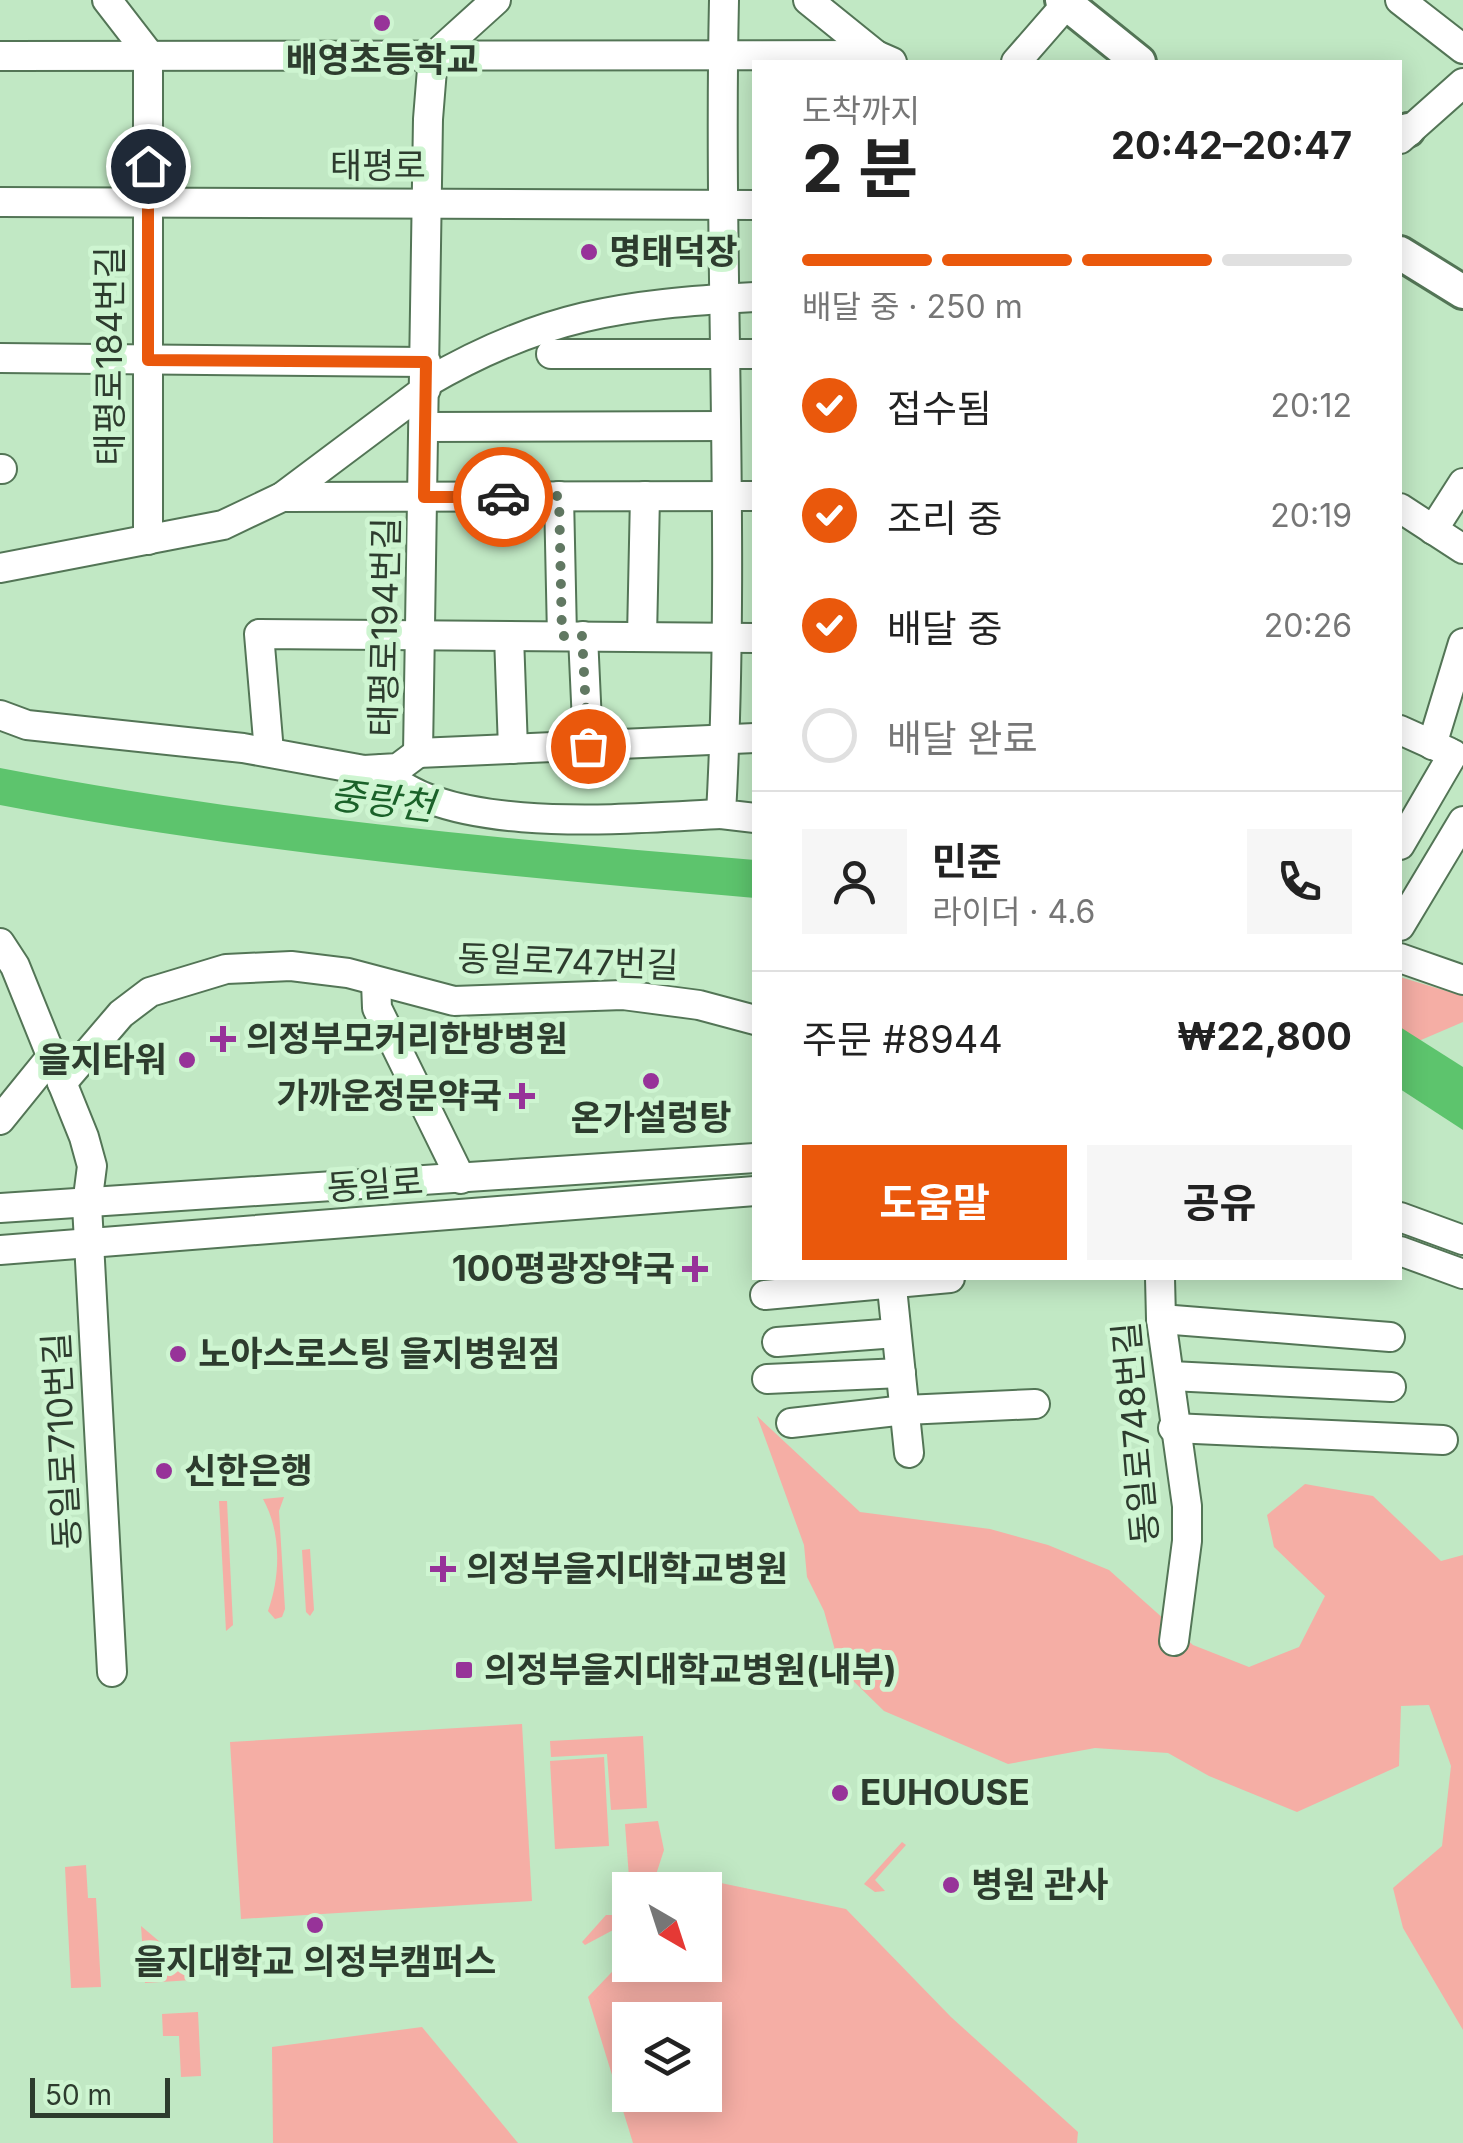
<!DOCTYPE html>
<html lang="ko">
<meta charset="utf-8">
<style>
body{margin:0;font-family:Inter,"Noto Sans KR",sans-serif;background:#f6f6f6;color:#222;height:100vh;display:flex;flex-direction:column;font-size:38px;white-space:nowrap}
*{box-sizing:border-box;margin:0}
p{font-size:32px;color:#767676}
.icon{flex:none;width:55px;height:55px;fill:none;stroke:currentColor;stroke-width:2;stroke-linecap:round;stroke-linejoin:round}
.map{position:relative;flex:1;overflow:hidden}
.sheet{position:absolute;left:752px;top:60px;width:650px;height:1220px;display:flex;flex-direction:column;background:#fff;border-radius:0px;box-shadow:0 5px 25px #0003}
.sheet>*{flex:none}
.needle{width:65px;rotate:141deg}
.controls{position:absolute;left:612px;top:1872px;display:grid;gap:20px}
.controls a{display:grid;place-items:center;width:110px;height:110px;border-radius:0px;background:#fff;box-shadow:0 5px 25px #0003;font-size:50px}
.scale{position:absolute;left:30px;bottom:25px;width:140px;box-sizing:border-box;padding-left:10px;border:5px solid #2d3c2e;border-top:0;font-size:28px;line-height:35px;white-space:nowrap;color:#2d3c2e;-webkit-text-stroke:8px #cef5d1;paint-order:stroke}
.pin{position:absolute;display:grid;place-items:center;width:85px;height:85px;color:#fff;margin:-42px;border:5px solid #fff;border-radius:50%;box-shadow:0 2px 10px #0007}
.courier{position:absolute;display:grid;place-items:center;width:100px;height:100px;margin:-50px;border:8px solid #ea580c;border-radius:50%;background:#fff;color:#222;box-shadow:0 2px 12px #0007}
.head em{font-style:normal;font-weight:700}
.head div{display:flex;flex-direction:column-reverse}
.head{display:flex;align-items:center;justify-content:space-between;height:170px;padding:0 50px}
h1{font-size:65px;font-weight:700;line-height:75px}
.bar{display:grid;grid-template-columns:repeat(4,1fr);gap:15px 10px;align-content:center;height:120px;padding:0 50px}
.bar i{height:12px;border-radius:8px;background:#e0e0e0}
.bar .on{background:#ea580c}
.bar p{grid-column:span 4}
.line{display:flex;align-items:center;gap:25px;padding:0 50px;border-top:2px solid #e0e0e0}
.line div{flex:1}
.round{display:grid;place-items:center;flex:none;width:105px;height:105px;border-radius:0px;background:#f6f6f6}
ol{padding:0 50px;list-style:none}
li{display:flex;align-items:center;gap:30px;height:110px}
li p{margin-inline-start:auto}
li .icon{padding:10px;border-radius:50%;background:#ea580c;color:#fff;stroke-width:4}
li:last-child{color:#767676}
li i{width:55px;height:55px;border:5px solid #e0e0e0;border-radius:50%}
.cta{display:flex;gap:20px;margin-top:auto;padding:20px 50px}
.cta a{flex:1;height:115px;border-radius:0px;background:#ea580c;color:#fff;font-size:40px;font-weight:700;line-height:115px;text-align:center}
.cta a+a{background:#f6f6f6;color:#222}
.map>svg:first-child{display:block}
</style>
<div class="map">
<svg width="1463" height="2143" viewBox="0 0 1463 2143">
<rect width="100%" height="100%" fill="#c1e8c4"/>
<g fill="#f5aea5" fill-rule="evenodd">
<polygon points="1400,977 1463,996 1463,1022 1400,1049"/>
<polygon points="757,1416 860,1512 990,1529 1048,1545 1109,1570 1193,1645 1249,1667 1299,1647 1325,1596 1274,1547 1267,1515 1305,1484 1373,1496 1441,1561 1463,1555 1463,2030 1403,1928 1393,1888 1442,1846 1451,1766 1429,1705 1401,1706 1399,1766 1297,1812 1209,1776 1168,1753 1095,1748 1008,1764 884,1711 840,1668 824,1611 807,1577 804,1545"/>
<path d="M284,1497L279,1511L285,1609L282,1617L275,1619L268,1611C281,1575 281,1531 263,1499Z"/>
<polygon points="219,1501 227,1501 233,1625 226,1631"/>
<polygon points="310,1549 314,1610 310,1616 306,1612 302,1550"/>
<polygon points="522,1724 532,1901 241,1919 230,1742"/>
<polygon points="643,1736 647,1808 611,1810 607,1754 551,1757 550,1741"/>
<polygon points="604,1757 609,1846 555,1849 550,1761"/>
<polygon points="658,1821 664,1850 651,1890 630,1891 625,1824"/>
<polygon points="902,1842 906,1845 875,1880 885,1891 875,1892 864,1884"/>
<polygon points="86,1865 88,1898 96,1898 101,1987 71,1988 65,1867"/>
<path d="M692,1877L846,1909L951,2017L1078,2132L1077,2143H633L588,1997L630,1953V1965H705V1890H681ZM630,2020H705V2095H630Z"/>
<polygon points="630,1900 630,1921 585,1945 582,1942 606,1915 615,1915"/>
<polygon points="141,1926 192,1969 192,1980 145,1983"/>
<polygon points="198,2012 201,2076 181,2077 179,2036 163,2036 162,2014"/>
<polygon points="422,2027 518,2143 273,2143 272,2047"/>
</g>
<g fill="#5dc46d">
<path d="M0,768C249,816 502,839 755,860V898C502,876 249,853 0,805Z"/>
<polygon points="1400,1027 1463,1067 1463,1130 1400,1089"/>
</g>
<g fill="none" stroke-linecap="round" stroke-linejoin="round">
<g stroke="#537556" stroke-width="32">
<g id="minor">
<polyline points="107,0 148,53 148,540"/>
<path d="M724,0C718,272 736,543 721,814L755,818"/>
<polyline points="808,0 876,55"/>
<polyline points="1400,0 1463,49"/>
<polyline points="0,56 876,55 892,62"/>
<polyline points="1016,62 1070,0"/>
<polyline points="1400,139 1463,83"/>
<polyline points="0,202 755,205"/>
<polyline points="551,354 755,354"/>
<polyline points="0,358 426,362"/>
<path d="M426,383C542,315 623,304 755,297"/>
<polyline points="425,427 725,426"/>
<polyline points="0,469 2,469"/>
<polyline points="559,496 562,636"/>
<polyline points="282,497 755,496"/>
<polyline points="1400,508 1463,549"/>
<polyline points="1433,530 1463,483"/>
<polyline points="0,568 223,525 282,497 426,389"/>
<polyline points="509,636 513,749"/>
<polyline points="583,636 588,745"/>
<polyline points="642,637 645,496"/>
<polyline points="0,715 27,725 243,748 364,770 398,768 418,753"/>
<polyline points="1400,730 1449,752"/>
<polyline points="1432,745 1463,643"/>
<polyline points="269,752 259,634 755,638"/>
<polyline points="418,753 428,119 433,57 496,0"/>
<polyline points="418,753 755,738"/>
<path d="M382,769C443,837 635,818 721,814"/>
<polyline points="1400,845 1453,754"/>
<polyline points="1400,926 1463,821"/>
<polyline points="0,943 15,966 84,1137 92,1166 87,1205 112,1672"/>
<polyline points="1400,958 1463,980"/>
<polyline points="376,982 377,1008 461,1179"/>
<polyline points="62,1083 121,1014 150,992 226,969 291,966 348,973 454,1001 623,995 699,1005 755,1020"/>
<polyline points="0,1120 51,1057"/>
<polyline points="0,1208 755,1158"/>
<polyline points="1400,1217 1463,1240"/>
<polyline points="0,1250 755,1191"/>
<polyline points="1400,1251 1463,1274"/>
<polyline points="891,1278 909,1453"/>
<polyline points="1160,1278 1161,1319 1187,1506 1187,1541 1174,1641"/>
<polyline points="765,1295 950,1278"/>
<polyline points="1161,1319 1390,1337"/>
<polyline points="777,1342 896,1333"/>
<polyline points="1171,1376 1391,1387"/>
<polyline points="767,1379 901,1373"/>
<polyline points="791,1423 905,1410 1035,1404"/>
<polyline points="1173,1428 1443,1440"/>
</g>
</g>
<g stroke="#537556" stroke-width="38">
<g id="major">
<polyline points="1062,0 1139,62"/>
<polyline points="1400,133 1408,130"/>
<polyline points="1400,253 1463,292"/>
</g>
</g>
<use href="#minor" stroke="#fff" stroke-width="28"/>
<use href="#major" stroke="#fff" stroke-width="32"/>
</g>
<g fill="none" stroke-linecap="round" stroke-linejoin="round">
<polyline stroke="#617862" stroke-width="10" stroke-dasharray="0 18" points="503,497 559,496 562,636 582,636 588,746"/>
<polyline stroke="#ea580c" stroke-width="12" points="148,166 148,360 426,362 424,497 503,497"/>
</g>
<g fill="#973399" stroke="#cef5d1" stroke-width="4">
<circle cx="382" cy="23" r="10"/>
<circle cx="589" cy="252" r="10"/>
<path d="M218 1024h10v10h10v10h-10v10h-10v-10h-10v-10h10z"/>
<circle cx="187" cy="1060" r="10"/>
<circle cx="651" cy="1081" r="10"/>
<path d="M517 1081h10v10h10v10h-10v10h-10v-10h-10v-10h10z"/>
<path d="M690 1254h10v10h10v10h-10v10h-10v-10h-10v-10h10z"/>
<circle cx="178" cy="1354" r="10"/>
<circle cx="164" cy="1471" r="10"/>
<path d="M438 1554h10v10h10v10h-10v10h-10v-10h-10v-10h10z"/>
<rect x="454" y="1660" width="20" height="20" rx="5"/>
<circle cx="840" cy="1793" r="10"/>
<circle cx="951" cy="1885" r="10"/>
<circle cx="315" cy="1925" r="10"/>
</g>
<g text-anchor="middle" stroke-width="10" stroke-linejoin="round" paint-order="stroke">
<g font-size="35" font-weight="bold" fill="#2d3c2e" stroke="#cef5d1" text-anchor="start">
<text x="382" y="72" text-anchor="middle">배영초등학교</text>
<text x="609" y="264">명태덕장</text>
<text x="246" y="1051">의정부모커리한방병원</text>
<text x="167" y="1072" text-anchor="end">을지타워</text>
<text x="502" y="1108" text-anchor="end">가까운정문약국</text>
<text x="651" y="1130" text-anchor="middle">온가설렁탕</text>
<text x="675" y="1281" text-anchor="end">100평광장약국</text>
<text x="198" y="1366">노아스로스팅 을지병원점</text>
<text x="184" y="1483">신한은행</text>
<text x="466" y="1581">의정부을지대학교병원</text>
<text x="484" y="1682">의정부을지대학교병원(내부)</text>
<text x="860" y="1805">EUHOUSE</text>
<text x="971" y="1897">병원 관사</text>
<text x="315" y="1974" text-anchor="middle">을지대학교 의정부캠퍼스</text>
</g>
<g font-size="35" fill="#2d3c2e" stroke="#cef5d1">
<text x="378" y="178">태평로</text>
<text transform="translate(110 356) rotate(-90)" y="12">태평로184번길</text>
<text transform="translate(385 627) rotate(-89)" y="12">태평로194번길</text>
<text transform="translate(568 962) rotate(2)" y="12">동일로747번길</text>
<text transform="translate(375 1185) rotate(-4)" y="12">동일로</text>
<text transform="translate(1136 1433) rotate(-95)" y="12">동일로748번길</text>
<text transform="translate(62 1441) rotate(-93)" y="12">동일로710번길</text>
</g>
<g font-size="38" font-style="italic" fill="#1a6129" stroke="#cef5d1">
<text transform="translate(382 801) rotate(7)" y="13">중랑천</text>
</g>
</g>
</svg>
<div class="controls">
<a><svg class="needle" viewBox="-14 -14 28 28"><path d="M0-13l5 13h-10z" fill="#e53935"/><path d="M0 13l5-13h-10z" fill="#767676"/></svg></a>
<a><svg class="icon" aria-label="layers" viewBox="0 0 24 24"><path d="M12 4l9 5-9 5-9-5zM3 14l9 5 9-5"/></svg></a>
</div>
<div class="scale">50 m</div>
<div class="pin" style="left:588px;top:746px;background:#ea580c"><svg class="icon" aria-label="bag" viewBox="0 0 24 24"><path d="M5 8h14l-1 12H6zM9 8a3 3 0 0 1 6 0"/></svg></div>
<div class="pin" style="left:148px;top:166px;background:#1f2937"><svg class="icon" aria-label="home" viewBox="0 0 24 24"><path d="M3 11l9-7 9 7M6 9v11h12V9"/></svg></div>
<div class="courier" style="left:503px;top:497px"><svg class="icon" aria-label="car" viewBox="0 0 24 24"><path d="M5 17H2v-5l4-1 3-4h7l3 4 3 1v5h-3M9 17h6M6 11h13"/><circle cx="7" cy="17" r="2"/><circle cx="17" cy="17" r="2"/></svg></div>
<section class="sheet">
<div class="head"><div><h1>2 분</h1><p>도착까지</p></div><em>20:42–20:47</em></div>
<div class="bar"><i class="on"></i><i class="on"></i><i class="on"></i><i></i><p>배달 중 · 250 m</p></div>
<ol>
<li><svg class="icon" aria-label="check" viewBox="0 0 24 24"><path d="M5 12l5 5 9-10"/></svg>접수됨<p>20:12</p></li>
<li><svg class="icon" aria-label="check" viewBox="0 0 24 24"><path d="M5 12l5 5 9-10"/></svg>조리 중<p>20:19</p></li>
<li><svg class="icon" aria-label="check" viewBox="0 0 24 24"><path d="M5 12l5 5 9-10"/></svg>배달 중<p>20:26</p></li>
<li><i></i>배달 완료</li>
</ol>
<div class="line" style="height:180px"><a class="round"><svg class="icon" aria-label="person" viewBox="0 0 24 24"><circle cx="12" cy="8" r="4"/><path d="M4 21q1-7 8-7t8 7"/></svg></a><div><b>민준</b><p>라이더 · 4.6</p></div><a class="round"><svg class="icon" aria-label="phone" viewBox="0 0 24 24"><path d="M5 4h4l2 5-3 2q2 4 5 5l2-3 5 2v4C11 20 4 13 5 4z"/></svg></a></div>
<div class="line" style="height:130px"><div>주문 #8944</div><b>₩22,800</b></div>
<div class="cta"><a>도움말</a><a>공유</a></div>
</section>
</div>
